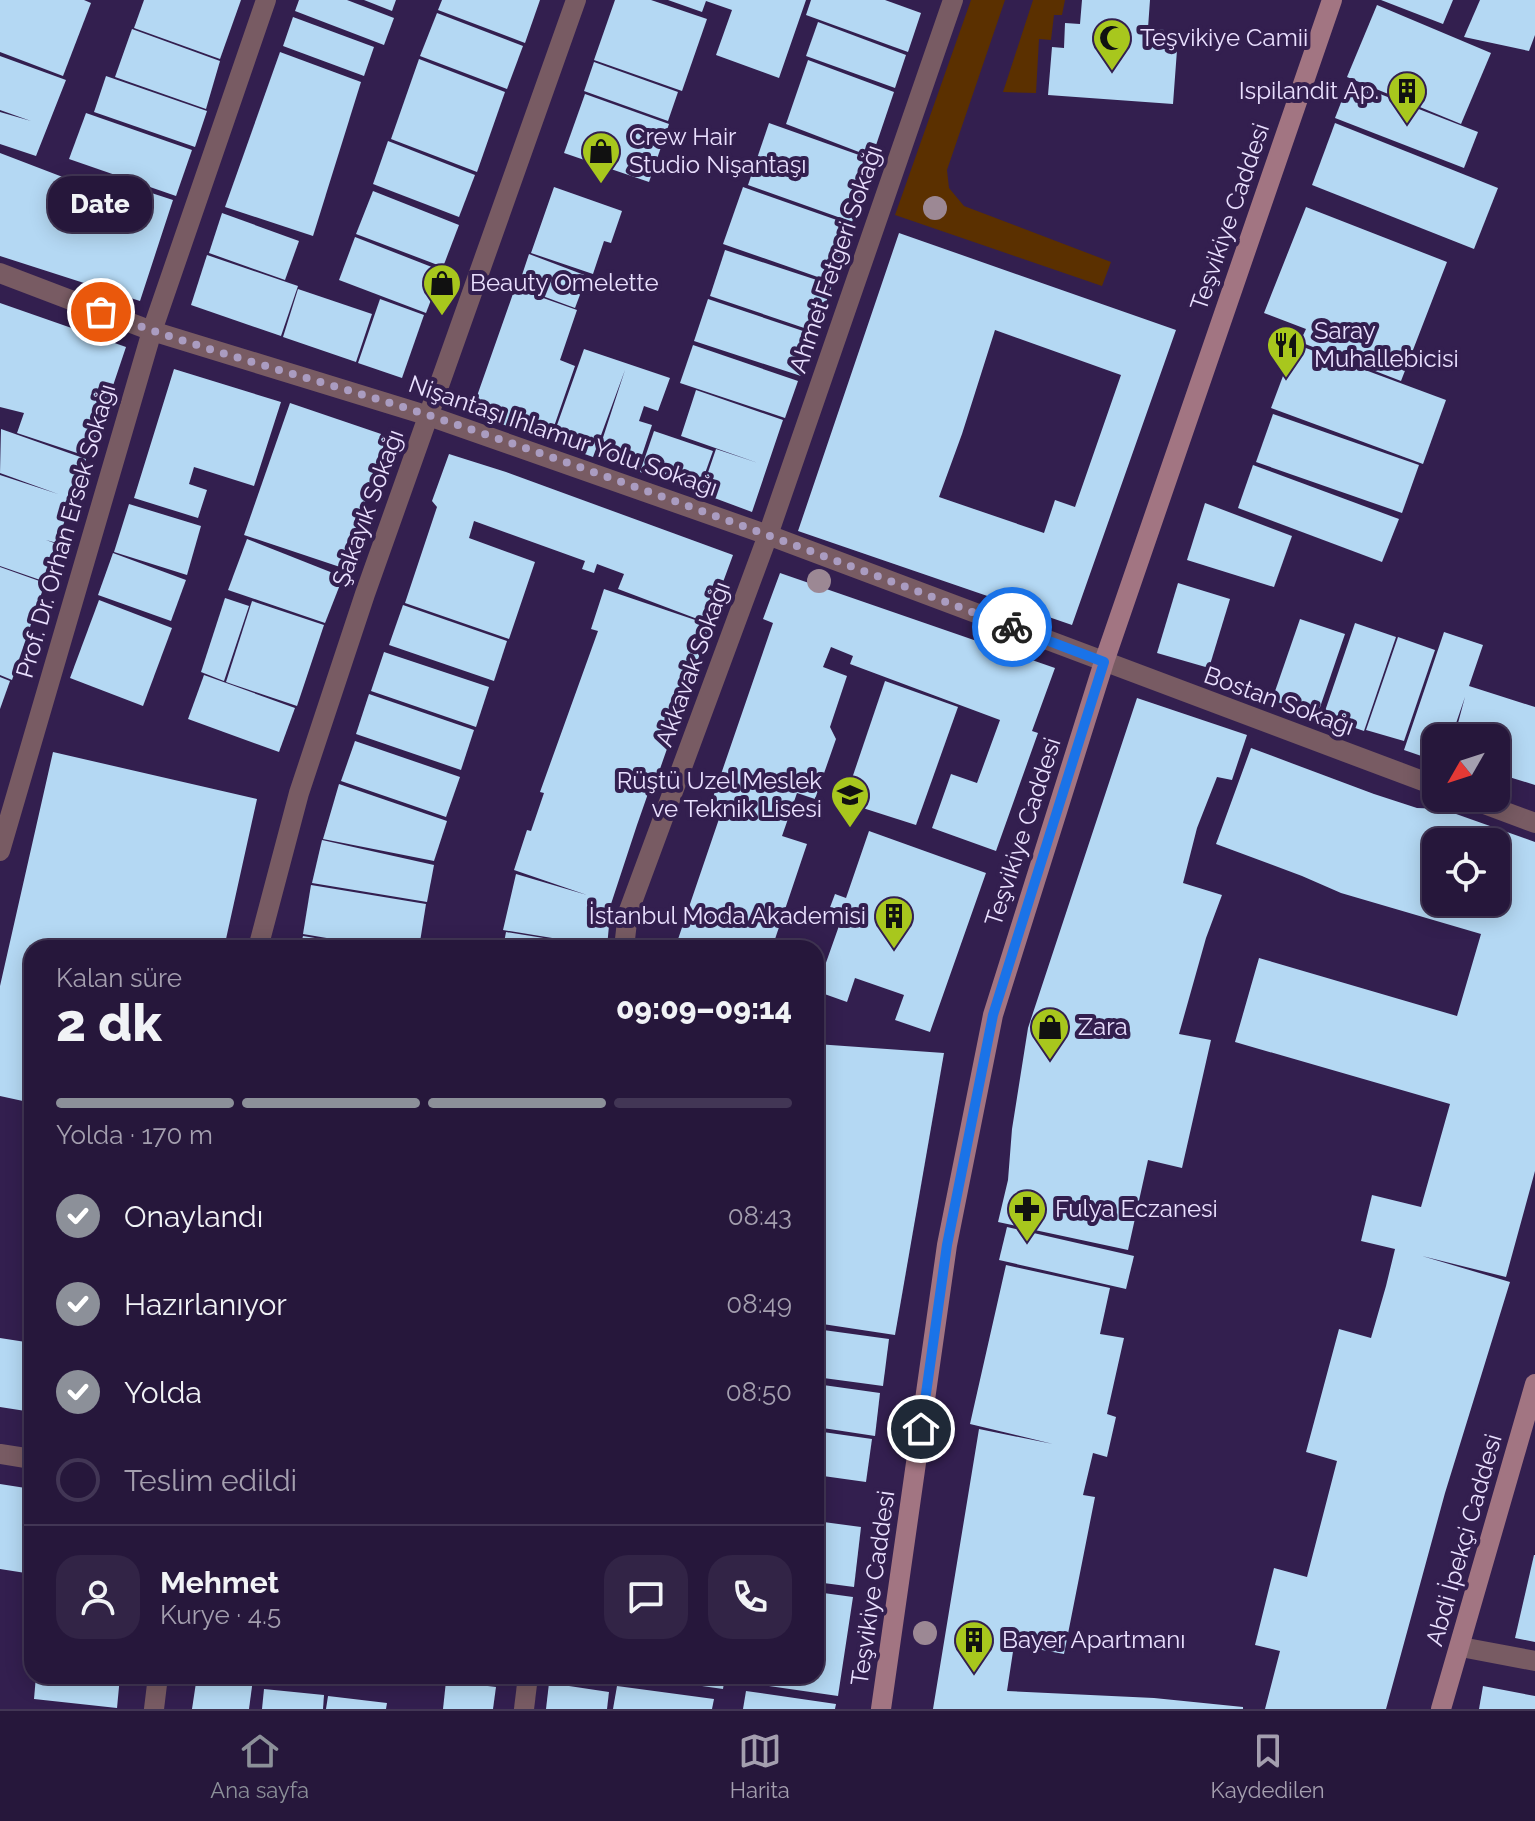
<!DOCTYPE html>
<html lang="tr">
<meta charset="utf-8">
<style>
body{margin:0;font-family:Raleway,sans-serif;background:#322446;color:#f1f3f6;height:100vh;display:flex;flex-direction:column;font-size:30px;white-space:nowrap}
*{box-sizing:border-box;margin:0}
p{font-size:26px;color:#a49faf}
.icon{flex:none;width:44px;height:44px;fill:none;stroke:currentColor;stroke-width:2;stroke-linecap:round;stroke-linejoin:round}
.map{position:relative;flex:1;overflow:hidden}
.sheet{position:absolute;left:24px;top:940px;width:800px;height:744px;display:flex;flex-direction:column;background:#26173b;border-radius:24px;box-shadow:0 4px 20px #0003,0 0 0 2px #423655}
.sheet>*{flex:none}
.needle{width:52px;rotate:231deg}
.buttons{position:absolute;left:1422px;top:724px;display:grid;gap:16px}
.buttons a{display:grid;place-items:center;width:88px;height:88px;border-radius:16px;background:#26173b;box-shadow:0 4px 20px #0003,0 0 0 2px #423655;font-size:40px}
.pin{position:absolute;display:grid;place-items:center;width:68px;height:68px;color:#fff;margin:-34px;border:4px solid #fff;border-radius:50%;box-shadow:0 2px 8px #0007}
.courier{position:absolute;display:grid;place-items:center;width:80px;height:80px;margin:-40px;border:6px solid #1a73e8;border-radius:50%;background:#fff;color:#222;box-shadow:0 2px 10px #0007}
.bubble{position:absolute;height:56px;border-radius:24px;background:#26173b;box-shadow:0 4px 20px #0003,0 0 0 2px #423655;font-size:26px;font-weight:800;line-height:56px;text-align:center}
.overview em{font-style:normal;font-weight:800}
.overview div{display:flex;flex-direction:column-reverse}
.overview{display:flex;align-items:center;justify-content:space-between;height:136px;padding:0 32px}
h1{font-size:52px;font-weight:800;line-height:60px}
.bar{display:grid;grid-template-columns:repeat(4,1fr);gap:12px 8px;align-content:center;height:96px;padding:0 32px}
.bar i{height:10px;border-radius:6px;background:#423655}
.bar .active{background:#8c9099}
.bar p{grid-column:span 4}
.line{display:flex;align-items:center;gap:20px;padding:0 32px;border-top:2px solid #423655}
.line div{flex:1}
.round{display:grid;place-items:center;flex:none;width:84px;height:84px;border-radius:24px;background:#322446}
ol{padding:0 32px;list-style:none}
li{display:flex;align-items:center;gap:24px;height:88px}
li p{margin-inline-start:auto}
li .icon{padding:8px;border-radius:50%;background:#8c9099;color:#fff;stroke-width:4}
li:last-child{color:#a49faf}
li i{width:44px;height:44px;border:4px solid #423655;border-radius:50%}
.menu{display:flex;justify-content:space-around;align-items:center;height:112px;border-top:2px solid #423655;background:#26173b;font-size:22px;color:#a49faf}
.menu a{display:grid;justify-items:center;gap:4px}
.menu .active{color:#8c9099}
.map>svg:first-child{display:block}
</style>
<div class="map">
<svg width="1535" height="1709" viewBox="0 0 1535 1709">
<rect width="100%" height="100%" fill="#331f4f"/>
<g fill="#5b3000">
<polygon points="971,0 1005,0 947,170 949,188 964,206 1111,262 1102,286 895,215"/>
<polygon points="1033,0 1065,0 1062,15 1054,15 1051,40 1039,39 1036,93 1003,92"/>
</g>
<g fill="#b4d8f3" fill-rule="evenodd">
<polygon points="0,0 84,0 91,3 63,76 0,52"/>
<polygon points="144,0 241,0 220,59 134,28"/>
<polygon points="299,0 347,0 394,18 384,45 295,11"/>
<polygon points="364,0 396,0 392,11"/>
<polygon points="442,0 540,0 525,43 438,10"/>
<polygon points="615,0 651,0 707,19 682,91 594,60"/>
<polygon points="668,0 806,0 779,78 716,55 732,10 706,1 702,12"/>
<polygon points="811,0 885,0 921,13 908,52 806,15"/>
<polygon points="1082,0 1150,0 1148,28 1164,30 1163,49 1177,50 1173,104 1048,95 1052,47 1064,48 1065,23 1080,24"/>
<polygon points="1381,0 1453,0 1443,24"/>
<polygon points="1480,0 1535,0 1535,35 1529,51 1464,37"/>
<polygon points="1377,5 1491,53 1461,124 1347,77"/>
<polygon points="437,13 523,46 507,89 420,56"/>
<polygon points="293,17 374,47 364,76 283,46"/>
<polygon points="818,22 906,55 895,88 806,56"/>
<polygon points="132,29 220,61 206,109 115,77"/>
<polygon points="280,52 361,82 313,236 225,207"/>
<polygon points="0,56 66,80 36,156 0,144 0,112 31,121 0,110"/>
<polygon points="419,59 505,92 477,172 391,139"/>
<polygon points="808,60 894,92 872,157 786,124"/>
<polygon points="594,62 678,92 668,121 584,91"/>
<polygon points="106,76 207,111 195,147 94,112"/>
<polygon points="1349,82 1478,132 1464,168 1335,118"/>
<polygon points="585,94 669,124 649,182 564,153"/>
<polygon points="86,113 192,150 176,196 69,159"/>
<polygon points="769,123 873,160 852,222 748,185"/>
<polygon points="1335,123 1498,188 1474,249 1312,185"/>
<polygon points="388,141 475,175 459,217 373,184"/>
<polygon points="0,153 128,202 133,187 173,200 140,301 0,256"/>
<polygon points="554,187 622,211 611,243 604,241 593,274 531,253"/>
<polygon points="743,187 851,225 832,282 723,244"/>
<polygon points="373,191 459,225 443,267 356,234"/>
<polygon points="1306,207 1447,262 1401,381 1300,342 1306,329 1264,313"/>
<polygon points="222,213 299,241 285,280 209,253"/>
<path d="M899,233L1176,330L1072,625L798,531ZM995,330L1121,375L1075,507L1055,500L1044,533L939,497L962,434Z"/>
<polygon points="355,237 442,271 426,313 339,280"/>
<polygon points="725,250 832,285 816,332 710,296"/>
<polygon points="529,254 587,276 575,308 518,287"/>
<polygon points="207,255 298,286 281,336 191,305"/>
<polygon points="515,288 577,310 560,360 575,366 549,441 471,413"/>
<polygon points="298,289 372,314 356,362 283,337"/>
<polygon points="380,299 424,315 402,378 358,363"/>
<polygon points="708,299 815,335 801,376 694,341"/>
<polygon points="0,303 126,347 89,457 17,433 24,413 0,407"/>
<polygon points="1295,344 1446,400 1423,464 1271,408"/>
<polygon points="693,345 798,381 785,418 680,383"/>
<polygon points="584,349 670,378 658,411 644,406 639,421 652,425 637,470 597,456 625,370 593,457 551,442"/>
<polygon points="174,369 281,402 254,486 194,467 189,484 207,490 198,518 134,498"/>
<polygon points="696,390 783,420 752,512 701,493 716,449 758,463 681,436"/>
<polygon points="290,403 387,436 343,568 244,535"/>
<polygon points="1273,414 1419,465 1402,513 1256,462"/>
<polygon points="1,429 86,459 57,543 46,540 57,544 46,582 0,566 0,475 58,494 0,473"/>
<polygon points="654,431 713,451 698,493 640,472"/>
<polygon points="449,454 506,472 733,555 708,623 618,589 624,574 597,564 594,573 582,569 585,561 474,521 469,538 535,562 509,639 405,603 437,507 432,501"/>
<polygon points="1253,465 1399,519 1382,562 1238,508"/>
<polygon points="1205,503 1292,536 1274,587 1187,560"/>
<polygon points="129,504 201,526 187,575 114,552"/>
<polygon points="247,539 343,577 325,623 228,590"/>
<polygon points="113,553 186,580 171,621 98,595"/>
<polygon points="0,567 45,583 12,680 0,675"/>
<polygon points="780,573 1055,668 1032,731 1038,733 996,851 932,828 951,774 977,783 1000,720 850,664 853,656 831,647 823,667 847,676 830,727 836,739 815,799 797,793 782,836 807,844 772,948 675,948 720,816 708,812 773,623 763,619"/>
<polygon points="1178,583 1230,599 1209,668 1157,653"/>
<polygon points="604,589 710,625 696,665 685,662 696,666 654,786 651,785 637,825 611,904 607,947 503,930 516,874 587,895 514,870 527,830 531,831 544,793 540,792 598,631 591,629"/>
<polygon points="225,598 249,606 224,681 201,672"/>
<polygon points="99,600 172,628 143,706 70,678"/>
<polygon points="252,601 324,625 297,706 226,682"/>
<polygon points="403,605 507,641 494,681 389,645"/>
<polygon points="1300,619 1345,634 1317,716 1272,700"/>
<polygon points="1355,623 1396,637 1364,731 1323,717"/>
<polygon points="1444,632 1483,645 1469,686 1535,707 1535,785 1496,773 1496,738 1454,738 1465,697 1451,738 1436,738 1436,761 1404,750"/>
<polygon points="1398,637 1435,650 1404,741 1366,730"/>
<polygon points="384,652 489,687 476,727 371,691"/>
<polygon points="204,675 295,708 279,752 188,719"/>
<polygon points="0,677 10,681 0,709"/>
<polygon points="885,681 958,707 916,825 844,802"/>
<polygon points="369,694 474,730 461,770 356,734"/>
<polygon points="1137,698 1247,735 1232,780 1217,777 1197,828 1183,883 1222,895 1206,938 1179,1034 1211,1040 1182,1168 1148,1160 1128,1250 998,1222 1008,1180 1012,1129 1028,1028"/>
<polygon points="355,741 460,777 446,817 341,781"/>
<path d="M1251,748L1374,794L1417,808L1442,809L1535,842V1171L1506,1277L1422,1256L1510,1282L1445,1493L1386,1709H1265L1280,1651L1255,1645L1274,1568L1307,1577L1337,1461L1306,1452L1339,1329L1371,1338L1386,1286L1395,1249L1361,1241L1372,1195L1421,1207L1450,1104L1235,1042L1259,958L1457,1016L1481,934L1341,893L1302,876L1216,844ZM1436,842H1496V902H1436Z"/>
<polygon points="53,752 257,799 224,948 32,948 32,1103 0,1096 0,986"/>
<polygon points="339,784 447,821 434,861 323,839"/>
<polygon points="869,831 986,873 930,1032 895,1020 904,995 855,978 847,1002 816,991 840,923 826,918 835,894 846,898"/>
<polygon points="322,840 434,865 427,902 312,883"/>
<polygon points="311,885 426,904 419,948 386,948 303,934"/>
<polygon points="506,932 593,946 593,948 503,948"/>
<polygon points="303,936 363,946 363,948 300,948"/>
<polygon points="816,1044 944,1053 895,1335 816,1323"/>
<polygon points="1007,1227 1134,1256 1126,1289 999,1260"/>
<polygon points="1006,1265 1110,1288 1100,1334 1124,1338 1107,1414 1116,1417 1107,1457 1093,1453 1083,1495 1095,1497 1064,1654 1014,1645 1007,1691 1154,1698 1243,1707 1243,1709 933,1709 979,1429 1053,1444 970,1424"/>
<polygon points="816,1329 889,1339 883,1386 816,1377"/>
<polygon points="0,1338 32,1343 32,1412 0,1407"/>
<polygon points="816,1384 880,1393 875,1436 816,1427"/>
<polygon points="816,1431 872,1439 866,1482 816,1475"/>
<polygon points="0,1484 32,1489 32,1574 0,1569"/>
<polygon points="816,1521 861,1527 854,1587 816,1582"/>
<polygon points="1534,1555 1535,1555 1535,1642 1515,1638"/>
<polygon points="816,1592 853,1597 838,1696 742,1682 742,1676 816,1676"/>
<polygon points="36,1676 120,1676 117,1708 34,1699"/>
<polygon points="197,1676 253,1679 249,1709 192,1709"/>
<polygon points="444,1676 498,1676 497,1685"/>
<polygon points="552,1676 603,1676 602,1686 552,1679"/>
<polygon points="618,1676 647,1676 645,1686 617,1681"/>
<polygon points="654,1676 725,1676 723,1689 653,1679"/>
<polygon points="446,1681 496,1687 493,1709 443,1709"/>
<polygon points="549,1683 609,1692 607,1709 546,1709"/>
<polygon points="617,1686 714,1699 712,1709 613,1709"/>
<polygon points="1483,1686 1535,1696 1535,1709 1479,1709"/>
<polygon points="264,1689 324,1695 323,1709 262,1709"/>
<polygon points="746,1691 836,1704 835,1709 743,1709"/>
<polygon points="328,1696 387,1703 386,1709 326,1709"/>
</g>
<g fill="none" stroke-linecap="round" stroke-linejoin="round">
<g stroke="#785b63" stroke-width="20">
<polyline points="0,273 152,331 429,416 768,535 1436,786"/>
<polyline points="1468,798 1535,823"/>
<polyline points="0,851 152,331 266,0"/>
<polyline points="258,948 299,793 365,594 576,0"/>
<polyline points="624,948 628,913 768,535 953,0"/>
<polyline points="0,1454 32,1459"/>
<polyline points="1461,1647 1535,1661"/>
<polyline points="154,1709 158,1676"/>
<polyline points="524,1709 528,1676"/>
</g>
<g stroke="#a27582" stroke-width="20">
<polyline points="881,1709 947,1245 993,1015 1104,662 1332,0"/>
<polyline points="1441,1709 1535,1384"/>
</g>
</g>
<g fill="#9c8894">
<circle cx="935" cy="208" r="12"/>
<circle cx="819" cy="581" r="12"/>
<circle cx="925" cy="1633" r="12"/>
</g>
<g fill="none" stroke-linecap="round" stroke-linejoin="round">
<path stroke="#aa9cc1" stroke-width="8" stroke-dasharray="0 14.4" d="M101,312C209,353 321,380 431,416C626,481 819,554 1012,627"/>
<polyline stroke="#1a73e8" stroke-width="10" points="921,1429 947,1245 993,1015 1104,662 1012,627"/>
</g>
<defs>
<g id="mosque-pin" transform="scale(2)"><path d="M0 17L-7.5 6A9.5 9.5 0 1 1 7.5 6Z" fill="#a8c71d" stroke="#331f4f"/><path d="M3.5-4.9A6 6 0 1 0 3.5 4.9A5 5 0 1 1 3.5-4.9Z" fill="#111"/></g>
<g id="building-pin" transform="scale(2)"><path d="M0 17L-7.5 6A9.5 9.5 0 1 1 7.5 6Z" fill="#a8c71d" stroke="#331f4f"/><path d="M-4-6H4V6H1V3H-1V6H-4ZM-2.5-4.3h1.7v1.8h-1.7ZM.8-4.3h1.7v1.8H.8ZM-2.5-1h1.7V.8h-1.7ZM.8-1h1.7V.8H.8Z" fill="#111"/></g>
<g id="shop-pin" transform="scale(2)"><path d="M0 17L-7.5 6A9.5 9.5 0 1 1 7.5 6Z" fill="#a8c71d" stroke="#331f4f"/><path d="M-5-2.5h2.3a2.7 3.5 0 0 1 5.4 0H5L5.5 6h-11ZM-1.5-2.5h3a1.5 2.3 0 0 0-3 0Z" fill="#111"/></g>
<g id="restaurant-pin" transform="scale(2)"><path d="M0 17L-7.5 6A9.5 9.5 0 1 1 7.5 6Z" fill="#a8c71d" stroke="#331f4f"/><path d="M-5-6h1v4h1v-4h1v4h1v-4h1v5L-1.5 .5V6h-2V.5L-5-1ZM5-6V6H3V1.5H1.5Q1.5-4 5-6Z" fill="#111"/></g>
<g id="school-pin" transform="scale(2)"><path d="M0 17L-7.5 6A9.5 9.5 0 1 1 7.5 6Z" fill="#a8c71d" stroke="#331f4f"/><path d="M0-5L7-2L0 1L-7-2ZM-4 1L0 2.5L4 1V4Q0 6-4 4Z" fill="#111"/></g>
<g id="pharmacy-pin" transform="scale(2)"><path d="M0 17L-7.5 6A9.5 9.5 0 1 1 7.5 6Z" fill="#a8c71d" stroke="#331f4f"/><path d="M-2-6h4v4h4v4h-4v4h-4v-4h-4v-4h4Z" fill="#111"/></g>
</defs>
<g fill-rule="evenodd">
<use href="#mosque-pin" x="1112" y="38"/>
<use href="#building-pin" x="1407" y="91"/>
<use href="#shop-pin" x="601" y="151"/>
<use href="#shop-pin" x="442" y="283"/>
<use href="#restaurant-pin" x="1286" y="345"/>
<use href="#school-pin" x="850" y="795"/>
<use href="#building-pin" x="894" y="916"/>
<use href="#shop-pin" x="1050" y="1027"/>
<use href="#pharmacy-pin" x="1027" y="1209"/>
<use href="#building-pin" x="974" y="1640"/>
</g>
<g text-anchor="middle" stroke-width="8" stroke-linejoin="round" paint-order="stroke">
<g font-size="24" fill="#eae0ff" stroke="#331f4f" text-anchor="start">
<text x="1140" y="46">Teşvikiye Camii</text>
<text x="1379" y="99" text-anchor="end">Ispilandit Ap.</text>
<text x="629" y="145">Crew Hair<tspan x="629" dy="28">Studio Nişantaşı</tspan></text>
<text x="470" y="291">Beauty Omelette</text>
<text x="1314" y="339">Saray<tspan x="1314" dy="28">Muhallebicisi</tspan></text>
<text x="822" y="789" text-anchor="end">Rüştü Uzel Meslek<tspan x="822" dy="28">ve Teknik Lisesi</tspan></text>
<text x="866" y="924" text-anchor="end">İstanbul Moda Akademisi</text>
<text x="1078" y="1035">Zara</text>
<text x="1055" y="1217">Fulya Eczanesi</text>
<text x="1002" y="1648">Bayer Apartmanı</text>
</g>
<g font-size="24" fill="#eae0ff" stroke="#331f4f">
<text transform="translate(1230 217) rotate(-71)" y="8">Teşvikiye Caddesi</text>
<text transform="translate(836 259) rotate(-71)" y="8">Ahmet Fetgeri Sokağı</text>
<text transform="translate(563 436) rotate(19)" y="8">Nişantaşı Ihlamur Yolu Sokağı</text>
<text transform="translate(368 508) rotate(-70)" y="8">Şakayık Sokağı</text>
<text transform="translate(66 531) rotate(-74)" y="8">Prof. Dr. Orhan Ersek Sokağı</text>
<text transform="translate(693 664) rotate(-70)" y="8">Akkavak Sokağı</text>
<text transform="translate(1279 701) rotate(20)" y="8">Bostan Sokağı</text>
<text transform="translate(1023 832) rotate(-72)" y="8">Teşvikiye Caddesi</text>
<text transform="translate(1464 1540) rotate(-74)" y="8">Abdi İpekçi Caddesi</text>
<text transform="translate(873 1588) rotate(-82)" y="8">Teşvikiye Caddesi</text>
</g>
</g>
</svg>
<div class="buttons">
<a><svg class="needle" viewBox="-14 -14 28 28"><path d="M0-13l5 13h-10z" fill="#e53935"/><path d="M0 13l5-13h-10z" fill="#a49faf"/></svg></a>
<a><svg class="icon" aria-label="locate" viewBox="0 0 24 24"><circle cx="12" cy="12" r="6"/><path d="M12 2v4M12 18v4M2 12h4M18 12h4"/></svg></a>
</div>
<div class="pin" style="left:101px;top:312px;background:#ea580c"><svg class="icon" aria-label="bag" viewBox="0 0 24 24"><path d="M5 8h14l-1 12H6zM9 8a3 3 0 0 1 6 0"/></svg></div>
<div class="pin" style="left:921px;top:1429px;background:#1f2937"><svg class="icon" aria-label="home" viewBox="0 0 24 24"><path d="M3 11l9-7 9 7M6 9v11h12V9"/></svg></div>
<div class="courier" style="left:1012px;top:627px"><svg class="icon" aria-label="bike" viewBox="0 0 24 24"><circle cx="6" cy="16" r="4"/><circle cx="18" cy="16" r="4"/><path d="M6 16l4-8h5l3 8M10 8l3 8H6M13 5h3"/></svg></div>
<div class="bubble" style="left:48px;top:176px;width:104px">Date</div>
<section class="sheet">
<div class="overview"><div><h1>2 dk</h1><p>Kalan süre</p></div><em>09:09–09:14</em></div>
<div class="bar"><i class="active"></i><i class="active"></i><i class="active"></i><i></i><p>Yolda · 170 m</p></div>
<ol>
<li><svg class="icon" aria-label="check" viewBox="0 0 24 24"><path d="M5 12l5 5 9-10"/></svg>Onaylandı<p>08:43</p></li>
<li><svg class="icon" aria-label="check" viewBox="0 0 24 24"><path d="M5 12l5 5 9-10"/></svg>Hazırlanıyor<p>08:49</p></li>
<li><svg class="icon" aria-label="check" viewBox="0 0 24 24"><path d="M5 12l5 5 9-10"/></svg>Yolda<p>08:50</p></li>
<li><i></i>Teslim edildi</li>
</ol>
<div class="line" style="height:144px"><a class="round"><svg class="icon" aria-label="person" viewBox="0 0 24 24"><circle cx="12" cy="8" r="4"/><path d="M4 21q1-7 8-7t8 7"/></svg></a><div><b>Mehmet</b><p>Kurye · 4.5</p></div><a class="round"><svg class="icon" aria-label="chat" viewBox="0 0 24 24"><path d="M4 5h16v11H9l-5 4z"/></svg></a><a class="round"><svg class="icon" aria-label="phone" viewBox="0 0 24 24"><path d="M5 4h4l2 5-3 2q2 4 5 5l2-3 5 2v4C11 20 4 13 5 4z"/></svg></a></div>
</section>
</div>
<nav class="menu">
<a class="active"><svg class="icon" aria-label="home" viewBox="0 0 24 24"><path d="M3 11l9-7 9 7M6 9v11h12V9"/></svg>Ana sayfa</a>
<a><svg class="icon" aria-label="map" viewBox="0 0 24 24"><path d="M3 6l6-2 6 2 6-2v14l-6 2-6-2-6 2zM9 4v14M15 6v14"/></svg>Harita</a>
<a><svg class="icon" aria-label="saved" viewBox="0 0 24 24"><path d="M7 4h10v16l-5-4-5 4z"/></svg>Kaydedilen</a>
</nav>
